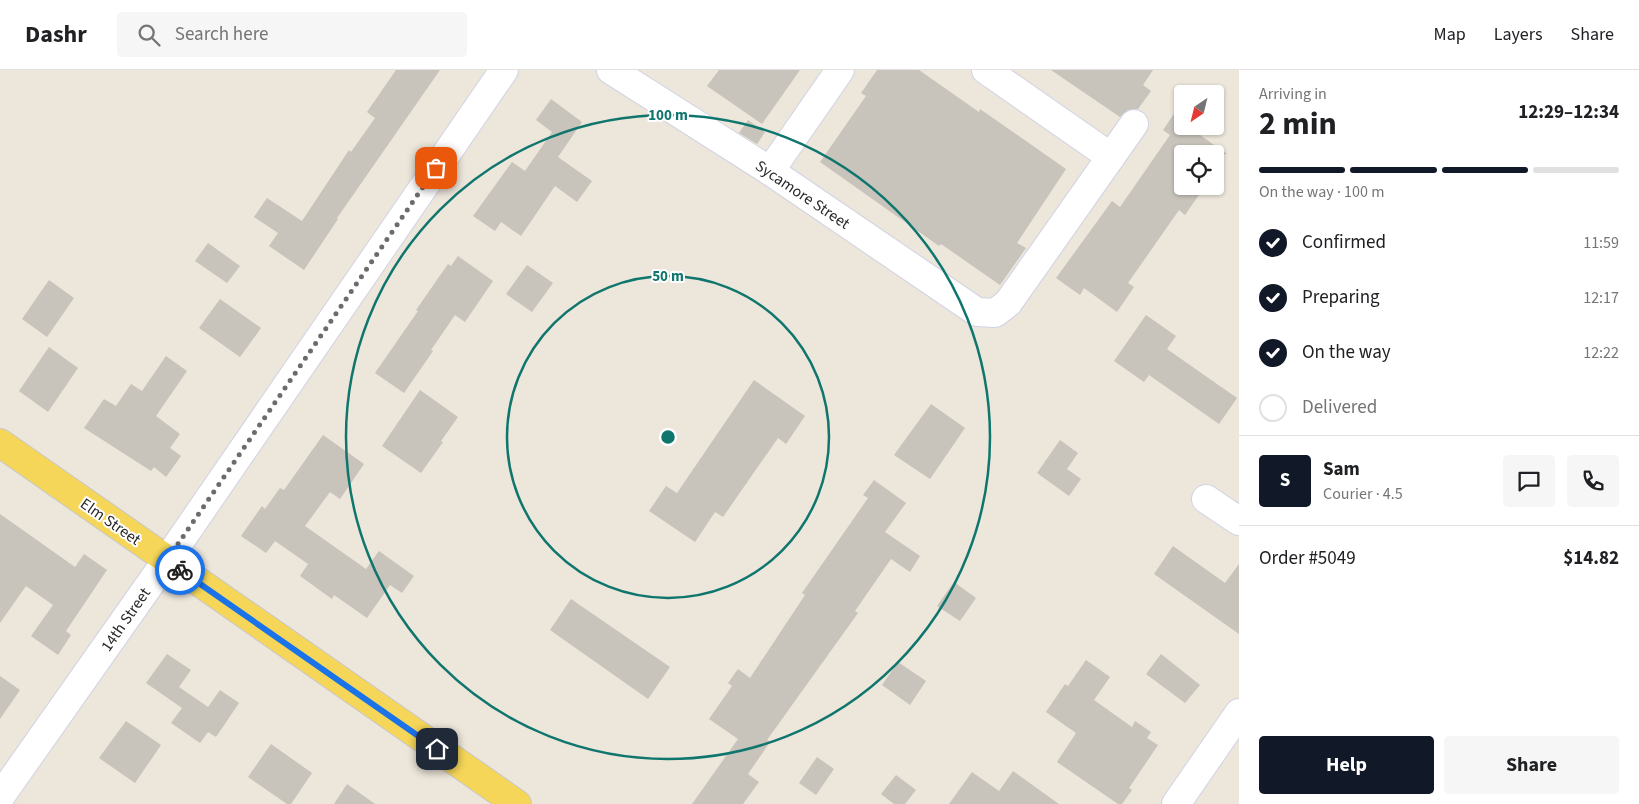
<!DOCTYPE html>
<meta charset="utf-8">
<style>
body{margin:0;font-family:"Source Sans 3",sans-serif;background:#f6f6f6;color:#202124;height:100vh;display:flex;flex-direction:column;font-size:19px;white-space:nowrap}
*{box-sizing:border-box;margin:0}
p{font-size:16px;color:#757577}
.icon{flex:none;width:28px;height:28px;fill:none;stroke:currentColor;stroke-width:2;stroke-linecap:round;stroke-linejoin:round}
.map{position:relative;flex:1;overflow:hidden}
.side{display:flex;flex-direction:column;background:#fff;width:400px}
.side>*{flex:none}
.needle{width:32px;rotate:215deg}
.tools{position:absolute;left:1174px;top:15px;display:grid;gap:10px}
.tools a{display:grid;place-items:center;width:50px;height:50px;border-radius:5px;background:#fff;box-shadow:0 1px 4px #0004;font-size:25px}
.pin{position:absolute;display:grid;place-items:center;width:42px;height:42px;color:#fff;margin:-21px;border-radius:10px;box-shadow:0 2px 8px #0006}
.courier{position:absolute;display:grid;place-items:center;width:50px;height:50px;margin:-25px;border:4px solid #1a73e8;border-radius:50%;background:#fff;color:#222;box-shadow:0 1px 6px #0007}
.summary em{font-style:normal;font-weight:700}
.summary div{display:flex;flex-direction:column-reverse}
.summary{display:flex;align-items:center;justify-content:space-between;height:85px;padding:0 20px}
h1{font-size:32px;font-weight:700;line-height:38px}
.bar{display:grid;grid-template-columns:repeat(4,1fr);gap:8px 5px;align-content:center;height:60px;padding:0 20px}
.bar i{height:6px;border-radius:4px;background:#e0e0e0}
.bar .on{background:#111827}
.bar p{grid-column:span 4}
.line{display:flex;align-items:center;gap:12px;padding:0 20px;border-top:1px solid #e0e0e0}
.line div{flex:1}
.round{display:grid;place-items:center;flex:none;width:52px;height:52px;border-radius:5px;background:#f6f6f6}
ol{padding:0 20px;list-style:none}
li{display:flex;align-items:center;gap:15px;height:55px}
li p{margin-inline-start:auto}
li .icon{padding:5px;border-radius:50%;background:#111827;color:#fff;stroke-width:4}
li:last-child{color:#757577}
li i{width:28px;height:28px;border:2px solid #e0e0e0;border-radius:50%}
.cta{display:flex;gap:10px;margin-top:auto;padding:10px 20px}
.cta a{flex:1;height:58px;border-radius:5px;background:#111827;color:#fff;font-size:20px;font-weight:700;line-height:58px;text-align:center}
.cta a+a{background:#f6f6f6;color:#202124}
header{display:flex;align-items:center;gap:30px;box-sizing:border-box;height:70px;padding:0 25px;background:#fff;border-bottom:1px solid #e0e0e0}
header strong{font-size:24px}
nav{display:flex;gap:28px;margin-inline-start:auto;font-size:18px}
.search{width:350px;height:45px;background:#f6f6f6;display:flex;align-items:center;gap:12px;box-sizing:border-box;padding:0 18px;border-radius:5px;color:#757577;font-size:19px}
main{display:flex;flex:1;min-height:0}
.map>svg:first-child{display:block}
</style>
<header>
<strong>Dashr</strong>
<div class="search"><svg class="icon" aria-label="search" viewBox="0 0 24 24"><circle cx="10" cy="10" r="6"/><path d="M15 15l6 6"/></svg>Search here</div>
<nav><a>Map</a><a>Layers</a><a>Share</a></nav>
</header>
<main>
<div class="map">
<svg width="1239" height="734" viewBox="0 0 1239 734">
<rect width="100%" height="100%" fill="#ede6db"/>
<g fill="#c8c3bb">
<polygon points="396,0 440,0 337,148 338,149 304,200 269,176 278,163 254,147 267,128 302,151 349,80 351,82 375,48 367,42"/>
<polygon points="719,0 800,0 762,54 707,16"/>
<polygon points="877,0 919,0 979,42 980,39 1066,99 1017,173 1026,178 1000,215 941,174 939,176 820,92 866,26 861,23"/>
<polygon points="1051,0 1153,0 1143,15 1151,21 1138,39 1128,40 1120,47"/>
<polygon points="551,29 582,52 558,87 592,111 577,132 555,116 521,166 501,152 495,161 473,146 512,92 525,101 552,62 536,50"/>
<polygon points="1182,32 1182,56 1207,56 1200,65 1227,84 1182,84 1182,116 1205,116 1185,145 1179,140 1128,213 1134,217 1117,242 1084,218 1080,225 1056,208 1112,131 1120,137 1170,65 1163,60"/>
<polygon points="748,50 765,62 757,74 739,63"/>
<polygon points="208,173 240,196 227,213 195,191"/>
<polygon points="458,186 493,211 465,252 455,245 431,280 433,281 404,323 375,303 418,241 416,240 448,194 451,196"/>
<polygon points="527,195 553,213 532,242 506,224"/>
<polygon points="49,210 74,228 47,267 22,249"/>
<polygon points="220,229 261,258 240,287 199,258"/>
<polygon points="1146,245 1176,266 1167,279 1237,328 1219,354 1149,305 1144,312 1114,291"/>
<polygon points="49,277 78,298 48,342 19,321"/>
<polygon points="166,286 187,301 156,346 180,364 170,378 181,386 166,407 154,397 151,401 84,358 104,329 116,336 131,314 142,321"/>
<polygon points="754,310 805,346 786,374 778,368 723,447 715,442 695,472 649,441 666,416 677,423"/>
<polygon points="420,320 458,347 441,371 443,372 421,403 382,376"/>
<polygon points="931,334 965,358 930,409 894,385"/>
<polygon points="323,365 364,394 340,429 330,422 305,456 366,499 379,481 414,506 402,523 390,515 367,548 334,525 332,529 300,506 308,494 275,471 266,483 241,466 262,436 265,439 280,418 284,420"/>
<polygon points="1060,370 1078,383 1067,399 1081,409 1069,426 1037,403"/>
<polygon points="874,410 906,433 885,462 920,486 910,502 891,489 855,541 858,543 767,670 770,672 748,704 759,712 743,734 692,734 738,669 709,649 732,616 728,613 738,599 750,608 805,525 802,523 868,428 863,425"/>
<polygon points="0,444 75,497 84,484 107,500 66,561 71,565 58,585 31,566 53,535 26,516 0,553"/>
<polygon points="1173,476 1225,513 1239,494 1239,564 1154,504"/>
<polygon points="954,512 976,528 960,551 937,536"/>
<polygon points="571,529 670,597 648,629 550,560"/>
<polygon points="167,584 191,600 179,617 208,637 220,620 239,633 216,667 208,662 200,673 171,653 182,638 146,613"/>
<polygon points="1161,584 1200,615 1185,633 1146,604"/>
<polygon points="1086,590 1110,607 1094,630 1132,657 1135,651 1151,662 1147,668 1158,675 1129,718 1132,720 1122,734 1118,734 1057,692 1076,663 1046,642 1065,614 1068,616"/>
<polygon points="898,592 926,611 910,635 882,615"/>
<polygon points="0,606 20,620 0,649"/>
<polygon points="126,651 161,675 135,713 99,688"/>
<polygon points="271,674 312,703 291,734 287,734 248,707"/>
<polygon points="817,687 834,699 816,725 799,713"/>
<polygon points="1013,701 1059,734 949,734 972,702 999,721"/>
<polygon points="896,705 916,720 905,734 894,734 881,724"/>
<polygon points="347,714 375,734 334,734"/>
</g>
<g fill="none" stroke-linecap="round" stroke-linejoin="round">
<g stroke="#d1d3e3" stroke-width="30">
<g id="minor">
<polyline points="611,0 770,101 977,242 995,243 1008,233 1134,54"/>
<polyline points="986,0 1111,87"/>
<polyline points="770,101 840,0"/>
<polyline points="1206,429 1239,451"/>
<polyline points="0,727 167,490 504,0"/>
<polyline points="1176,734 1239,643"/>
</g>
</g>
<g stroke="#c8c8c8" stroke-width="30">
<polyline id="major" points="0,373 517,734"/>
</g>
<use href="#minor" stroke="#fff" stroke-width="28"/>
<use href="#major" stroke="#f5d658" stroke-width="28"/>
</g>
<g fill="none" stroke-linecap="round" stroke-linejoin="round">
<polyline stroke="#6e6c68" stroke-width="5" stroke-dasharray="0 9" points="180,500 167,490 436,98"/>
<polyline stroke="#1a73e8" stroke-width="6" points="180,500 437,679"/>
</g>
<g fill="none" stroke="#0f766e" stroke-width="2.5">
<circle cx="668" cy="367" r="161"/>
<circle cx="668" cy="367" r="322"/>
</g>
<g text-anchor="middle" stroke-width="4" stroke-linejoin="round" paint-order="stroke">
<g font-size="16" fill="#2a2a2a" stroke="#fff">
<text transform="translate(803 124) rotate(34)" y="6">Sycamore Street</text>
<text transform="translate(111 451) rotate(35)" y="6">Elm Street</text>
<text transform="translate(125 549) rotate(-55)" y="6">14th Street</text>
</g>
</g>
<circle cx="668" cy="367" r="8" fill="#0f766e" stroke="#fff" stroke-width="2.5"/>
<g font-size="15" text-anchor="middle" font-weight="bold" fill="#0f766e" stroke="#fff" stroke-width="4" stroke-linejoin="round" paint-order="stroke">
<text x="668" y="50">100 m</text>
<text x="668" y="211">50 m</text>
</g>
</svg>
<div class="tools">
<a><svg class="needle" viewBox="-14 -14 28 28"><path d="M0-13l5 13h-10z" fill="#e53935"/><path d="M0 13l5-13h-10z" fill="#757577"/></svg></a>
<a><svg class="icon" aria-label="locate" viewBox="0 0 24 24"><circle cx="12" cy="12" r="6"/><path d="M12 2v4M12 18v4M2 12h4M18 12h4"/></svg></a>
</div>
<div class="pin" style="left:436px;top:98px;background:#ea580c"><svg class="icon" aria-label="bag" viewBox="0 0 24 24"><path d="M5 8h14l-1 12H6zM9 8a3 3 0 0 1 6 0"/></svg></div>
<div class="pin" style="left:437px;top:679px;background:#1f2937"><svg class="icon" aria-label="home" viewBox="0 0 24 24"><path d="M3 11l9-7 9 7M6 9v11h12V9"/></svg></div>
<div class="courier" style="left:180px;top:500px"><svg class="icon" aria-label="bike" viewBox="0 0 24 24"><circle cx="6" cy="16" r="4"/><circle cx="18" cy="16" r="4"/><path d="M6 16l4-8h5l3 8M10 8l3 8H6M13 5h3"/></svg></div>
</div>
<section class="side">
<div class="summary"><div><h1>2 min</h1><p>Arriving in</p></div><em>12:29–12:34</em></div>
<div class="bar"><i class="on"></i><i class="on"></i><i class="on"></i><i></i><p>On the way · 100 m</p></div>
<ol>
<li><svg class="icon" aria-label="check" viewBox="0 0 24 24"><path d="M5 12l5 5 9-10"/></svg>Confirmed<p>11:59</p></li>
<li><svg class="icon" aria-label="check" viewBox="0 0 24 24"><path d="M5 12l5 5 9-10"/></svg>Preparing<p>12:17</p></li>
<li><svg class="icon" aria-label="check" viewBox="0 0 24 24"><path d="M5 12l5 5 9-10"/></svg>On the way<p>12:22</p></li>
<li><i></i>Delivered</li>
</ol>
<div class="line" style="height:90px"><b class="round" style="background:#111827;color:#fff">S</b><div><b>Sam</b><p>Courier · 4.5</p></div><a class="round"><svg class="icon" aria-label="chat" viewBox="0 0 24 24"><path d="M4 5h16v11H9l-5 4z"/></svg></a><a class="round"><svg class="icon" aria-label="phone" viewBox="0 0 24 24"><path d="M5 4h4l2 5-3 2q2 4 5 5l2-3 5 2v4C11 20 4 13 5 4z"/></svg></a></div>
<div class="line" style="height:65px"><div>Order #5049</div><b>$14.82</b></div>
<div class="cta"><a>Help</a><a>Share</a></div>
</section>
</main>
